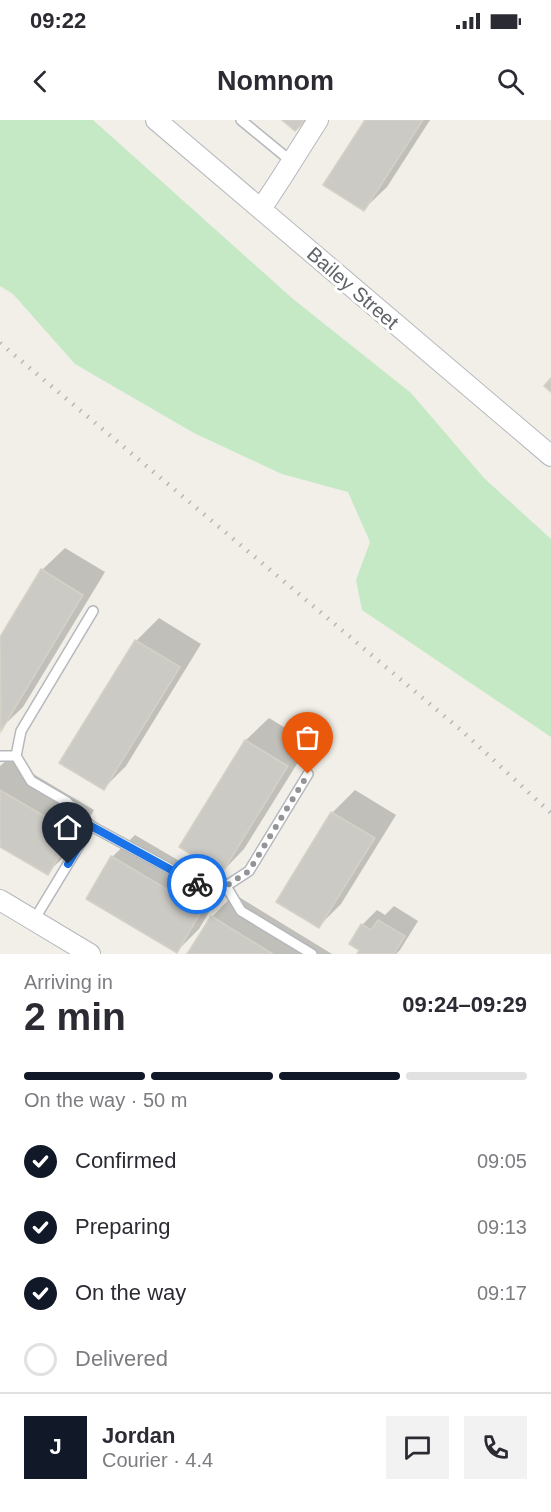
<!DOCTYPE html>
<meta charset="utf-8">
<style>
body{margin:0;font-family:Arial,sans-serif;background:#f2f2f3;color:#2b2b33;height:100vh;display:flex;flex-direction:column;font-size:22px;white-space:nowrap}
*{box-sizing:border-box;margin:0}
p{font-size:20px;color:#7c7c81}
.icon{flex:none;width:33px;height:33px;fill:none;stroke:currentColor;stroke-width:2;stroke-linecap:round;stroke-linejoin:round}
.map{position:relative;height:834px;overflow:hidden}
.sheet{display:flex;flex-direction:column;background:#fff;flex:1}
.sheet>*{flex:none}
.pin{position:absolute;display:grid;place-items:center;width:51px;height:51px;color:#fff;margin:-62px -26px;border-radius:50% 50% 50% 0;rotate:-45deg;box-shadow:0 0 6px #0007}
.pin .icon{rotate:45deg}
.courier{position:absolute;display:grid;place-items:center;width:60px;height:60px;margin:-30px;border:4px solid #1a73e8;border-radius:50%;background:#fff;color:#222;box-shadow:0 2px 8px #0007}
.summary em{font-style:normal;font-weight:600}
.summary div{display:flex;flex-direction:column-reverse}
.summary{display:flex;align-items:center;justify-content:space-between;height:102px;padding:0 24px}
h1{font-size:39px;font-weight:600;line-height:45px}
.bar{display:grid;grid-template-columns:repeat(4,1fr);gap:9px 6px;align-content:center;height:72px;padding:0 24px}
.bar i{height:8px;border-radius:4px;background:#e1e1e2}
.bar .current{background:#111827}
.bar p{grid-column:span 4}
.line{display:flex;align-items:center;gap:15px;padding:0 24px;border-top:2px solid #e1e1e2}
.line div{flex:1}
.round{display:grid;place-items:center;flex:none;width:63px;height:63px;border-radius:0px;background:#f2f2f3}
ol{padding:0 24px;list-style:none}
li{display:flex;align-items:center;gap:18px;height:66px}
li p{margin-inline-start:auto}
li .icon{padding:6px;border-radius:50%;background:#111827;color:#fff;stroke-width:4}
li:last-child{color:#7c7c81}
li i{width:33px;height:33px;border:3px solid #e1e1e2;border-radius:50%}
.status{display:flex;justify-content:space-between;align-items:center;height:42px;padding:0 30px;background:#fff;direction:ltr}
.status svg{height:16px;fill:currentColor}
header{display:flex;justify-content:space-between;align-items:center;height:78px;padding:0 24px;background:#fff;font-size:27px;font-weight:600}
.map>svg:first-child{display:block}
</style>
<div class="status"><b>09:22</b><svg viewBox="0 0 49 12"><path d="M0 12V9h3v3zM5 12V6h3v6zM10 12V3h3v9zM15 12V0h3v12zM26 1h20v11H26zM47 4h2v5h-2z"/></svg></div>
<header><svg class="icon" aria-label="back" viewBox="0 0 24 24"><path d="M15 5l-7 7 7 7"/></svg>Nomnom<svg class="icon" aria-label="search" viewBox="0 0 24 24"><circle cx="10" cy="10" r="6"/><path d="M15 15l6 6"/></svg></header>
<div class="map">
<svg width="551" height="834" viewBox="0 0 551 834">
<rect width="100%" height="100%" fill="#f1efe8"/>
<polygon fill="#c5e8c5" points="0,0 93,0 293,179 411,273 484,358 551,419 551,617 362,490 356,460 370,422 348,372 282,354 194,313 75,244 13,174 0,166"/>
<g fill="#0003">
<polygon points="367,0 430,0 387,67 364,89"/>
<polygon points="65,428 105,452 23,587 0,609 0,520 42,450"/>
<polygon points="159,498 201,524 126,646 104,668 61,643 136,521"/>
<polygon points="269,598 310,623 244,729 222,752 181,727 246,620"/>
<polygon points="8,639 94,690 70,731 47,753 0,725 0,646"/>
<polygon points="355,670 396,695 341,784 319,806 278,781 332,693"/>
<polygon points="135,715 224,767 199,809 177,831 112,737"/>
<polygon points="234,774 332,834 189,834 212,797"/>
<polygon points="394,786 418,801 400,830 396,834 358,834 361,829 362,805 377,790 385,795"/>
</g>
<g fill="#cccac5" stroke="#d6d1c6" stroke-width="1.5">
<polygon points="282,0 306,0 295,11"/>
<polygon points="365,0 423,0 364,91 323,65"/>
<polygon points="551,258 551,272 544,266"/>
<polygon points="41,449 83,475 1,611 0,517"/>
<polygon points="135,520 180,547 104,670 59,643"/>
<polygon points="245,620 288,646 222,753 179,727"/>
<polygon points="0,670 73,713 48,755 0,727"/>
<polygon points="331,692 375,718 319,808 276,782"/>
<polygon points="111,736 202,790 177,833 86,779"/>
<polygon points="211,796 273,834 187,834"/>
<polygon points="378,800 405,816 394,834 357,834 359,830 349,824 361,804 371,810"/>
</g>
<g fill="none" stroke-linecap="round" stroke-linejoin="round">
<g stroke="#b5b8bc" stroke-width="12">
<g id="lane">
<polyline points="241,0 292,42"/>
<polyline points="0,636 16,636"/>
<polyline points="91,706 67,682 31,661 16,636 21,611 93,491"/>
<polyline points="226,766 241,791 312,834"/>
<polyline points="34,800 91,706 198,764 226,766 249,751 308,654"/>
</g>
</g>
<g stroke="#b5b8bc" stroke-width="22">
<g id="street">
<polyline points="156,0 551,336"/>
<polyline points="261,89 282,57 318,0"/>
<polyline points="0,780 90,834"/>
</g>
</g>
<use href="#lane" stroke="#fff" stroke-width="9"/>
<use href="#street" stroke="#fff" stroke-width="20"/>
<polyline stroke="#b6b7b8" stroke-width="4.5" stroke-dasharray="1.5 8" stroke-linecap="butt" points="0,223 462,611 551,693"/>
</g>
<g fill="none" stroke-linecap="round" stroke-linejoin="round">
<polyline stroke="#929495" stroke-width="6" stroke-dasharray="0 10.8" points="197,764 226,766 249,751 308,654"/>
<polyline stroke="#1a73e8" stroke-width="8" points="68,744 91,706 197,764"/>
</g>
<g text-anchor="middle" stroke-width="6" stroke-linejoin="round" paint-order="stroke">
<g font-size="20" fill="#5f6368" stroke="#fff">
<text transform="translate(353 168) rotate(41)" y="7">Bailey Street</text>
</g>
</g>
</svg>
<div class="pin" style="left:308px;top:654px;background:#ea580c"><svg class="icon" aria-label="bag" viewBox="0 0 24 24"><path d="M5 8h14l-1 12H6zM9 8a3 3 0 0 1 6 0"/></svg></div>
<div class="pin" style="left:68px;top:744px;background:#1f2937"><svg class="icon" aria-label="home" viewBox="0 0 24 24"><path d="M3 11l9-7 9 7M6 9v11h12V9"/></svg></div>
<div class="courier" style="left:197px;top:764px"><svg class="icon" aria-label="bike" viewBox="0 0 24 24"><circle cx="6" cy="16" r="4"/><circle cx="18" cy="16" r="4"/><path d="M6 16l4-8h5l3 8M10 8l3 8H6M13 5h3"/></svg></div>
</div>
<section class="sheet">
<div class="summary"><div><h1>2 min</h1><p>Arriving in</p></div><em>09:24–09:29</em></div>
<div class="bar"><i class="current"></i><i class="current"></i><i class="current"></i><i></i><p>On the way · 50 m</p></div>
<ol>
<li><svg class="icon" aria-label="check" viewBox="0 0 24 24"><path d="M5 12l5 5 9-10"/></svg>Confirmed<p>09:05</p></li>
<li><svg class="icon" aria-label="check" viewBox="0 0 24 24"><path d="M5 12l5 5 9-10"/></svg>Preparing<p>09:13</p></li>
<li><svg class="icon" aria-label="check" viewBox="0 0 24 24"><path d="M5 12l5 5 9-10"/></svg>On the way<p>09:17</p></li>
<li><i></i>Delivered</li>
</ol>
<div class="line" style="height:108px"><b class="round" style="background:#111827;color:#fff">J</b><div><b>Jordan</b><p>Courier · 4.4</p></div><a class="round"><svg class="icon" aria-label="chat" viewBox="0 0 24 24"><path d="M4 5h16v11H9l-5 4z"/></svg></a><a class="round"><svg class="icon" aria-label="phone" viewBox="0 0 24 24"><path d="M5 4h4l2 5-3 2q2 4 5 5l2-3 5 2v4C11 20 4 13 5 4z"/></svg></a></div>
</section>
